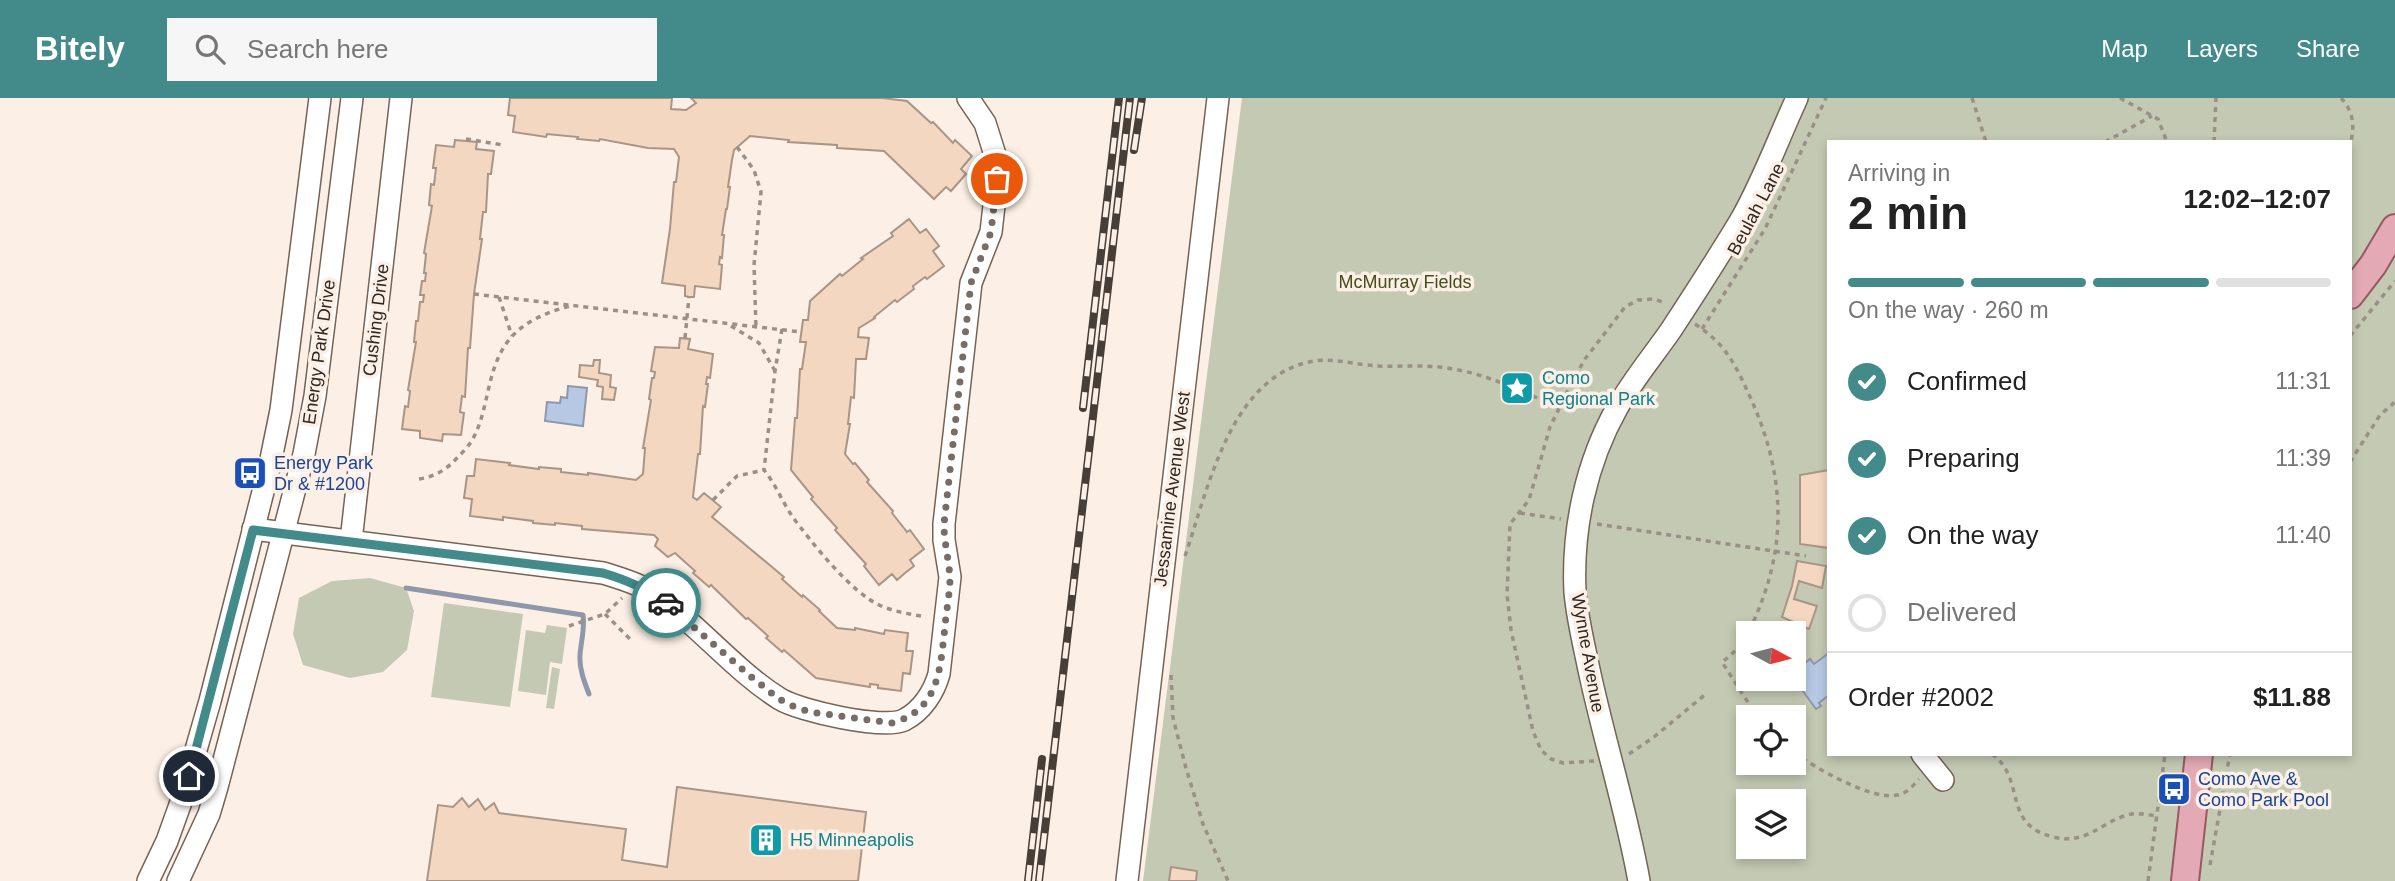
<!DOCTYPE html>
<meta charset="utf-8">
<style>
body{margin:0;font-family:Helvetica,sans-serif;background:#f6f6f6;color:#222;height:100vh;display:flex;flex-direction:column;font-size:26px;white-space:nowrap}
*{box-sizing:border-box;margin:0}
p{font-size:23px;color:#767676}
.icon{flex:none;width:38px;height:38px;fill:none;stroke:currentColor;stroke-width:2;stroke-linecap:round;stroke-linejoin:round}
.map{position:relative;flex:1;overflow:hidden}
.panel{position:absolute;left:1827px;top:42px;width:525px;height:616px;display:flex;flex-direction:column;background:#fff;border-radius:0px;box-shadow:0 4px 10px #0003}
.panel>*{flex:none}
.needle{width:46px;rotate:97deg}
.buttons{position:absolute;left:1736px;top:523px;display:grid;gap:14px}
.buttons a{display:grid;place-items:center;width:70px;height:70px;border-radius:0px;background:#fff;box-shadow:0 4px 10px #0003;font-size:35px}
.pin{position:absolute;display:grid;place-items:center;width:60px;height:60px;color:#fff;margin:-30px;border:4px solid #fff;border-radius:50%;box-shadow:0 2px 7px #0007}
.courier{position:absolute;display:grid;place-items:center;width:70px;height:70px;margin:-35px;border:5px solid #438b8b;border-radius:50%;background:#fff;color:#222;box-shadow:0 2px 9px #0007}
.overview em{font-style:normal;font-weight:700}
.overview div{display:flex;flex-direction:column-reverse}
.overview{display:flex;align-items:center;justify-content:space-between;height:119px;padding:0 21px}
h1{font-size:46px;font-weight:700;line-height:52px}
.bar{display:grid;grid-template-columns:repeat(4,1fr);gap:10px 7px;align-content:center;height:84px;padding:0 21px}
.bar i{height:9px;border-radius:5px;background:#e0e0e0}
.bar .on{background:#438b8b}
.bar p{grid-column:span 4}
.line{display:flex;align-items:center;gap:18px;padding:0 21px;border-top:2px solid #e0e0e0}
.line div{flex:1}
ol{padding:0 21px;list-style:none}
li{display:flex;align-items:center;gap:21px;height:77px}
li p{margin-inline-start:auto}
li .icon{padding:7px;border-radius:50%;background:#438b8b;color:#fff;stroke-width:4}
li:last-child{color:#767676}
li i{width:38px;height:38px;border:4px solid #e0e0e0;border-radius:50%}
header{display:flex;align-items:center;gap:42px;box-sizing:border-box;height:98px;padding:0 35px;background:#438b8b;color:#fff}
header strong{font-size:33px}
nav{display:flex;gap:38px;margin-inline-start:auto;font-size:24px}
.search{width:490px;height:63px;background:#f6f6f6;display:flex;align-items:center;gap:18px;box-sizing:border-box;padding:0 24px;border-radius:0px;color:#767676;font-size:26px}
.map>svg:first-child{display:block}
</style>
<header>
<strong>Bitely</strong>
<div class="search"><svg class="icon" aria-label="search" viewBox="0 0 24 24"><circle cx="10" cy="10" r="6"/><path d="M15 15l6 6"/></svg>Search here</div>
<nav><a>Map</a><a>Layers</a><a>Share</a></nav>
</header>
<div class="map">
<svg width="2395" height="783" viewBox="0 0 2395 783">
<rect width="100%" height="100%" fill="#fcefe5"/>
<g fill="#c3c9b2" fill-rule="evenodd">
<path d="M1242,0H2395V783H1143ZM1829,44H2350V656H1829ZM1748,536H1794V581H1748ZM1748,620H1794V665H1748ZM1748,704H1794V749H1748Z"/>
<polygon points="370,480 406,490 414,513 407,552 383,574 350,580 303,567 293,536 299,500 332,483"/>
<polygon points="444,505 523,516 510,609 431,599"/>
<polygon points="547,527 567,530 562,566 550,564 546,597 518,593 526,532 545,535"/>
<polygon points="552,569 560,571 554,611 546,610"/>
</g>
<g fill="#b6c8e4" stroke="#8e98aa" stroke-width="2">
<polygon points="568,288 587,290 583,328 545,323 547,304 560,305 561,299 567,300"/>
<polygon points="1829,555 1829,597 1819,605 1821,608 1816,611 1794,581 1794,574 1810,561 1814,566"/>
</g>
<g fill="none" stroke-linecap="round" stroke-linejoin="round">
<path stroke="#8e98aa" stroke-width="5" d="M406,490L583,517C585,531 581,543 580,557C579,570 584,583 589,596"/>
</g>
<g fill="#f4d7c0" stroke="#a89586" stroke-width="2">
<polygon points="510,0 672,0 671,11 686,12 696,5 691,0 882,0 907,3 931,25 933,24 953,45 955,42 972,58 961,71 966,76 951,93 946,89 934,101 884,53 837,50 837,47 788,44 789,42 750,38 734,52 732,62 728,89 730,89 727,111 726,111 722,137 724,137 722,160 720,159 719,166 722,167 720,191 695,188 694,199 689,199 685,198 685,188 662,185 670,131 674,84 676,84 679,59 674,51 648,50 600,41 599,43 577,41 578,39 547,36 546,39 513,34 515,18 508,17"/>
<polygon points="455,42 477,44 476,51 494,53 491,76 488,76 486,114 483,114 480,141 482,141 474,196 470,250 468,250 465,299 462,298 460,314 464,315 461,337 443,336 442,343 420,340 420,333 402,331 405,308 408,309 410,293 408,292 416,244 414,244 416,223 418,223 420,204 423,204 424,197 420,197 422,183 425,183 426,175 424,175 426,156 424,155 432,108 429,107 431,86 434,87 436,70 433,70 436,47 454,49"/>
<polygon points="909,121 920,135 926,131 939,148 933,153 944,168 927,181 925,179 913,188 914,191 897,204 895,202 874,219 875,220 859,230 858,239 869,240 866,261 856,261 854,300 851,299 848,326 850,326 845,356 853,366 855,365 869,382 867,384 893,413 892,415 907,434 910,432 924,451 910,462 914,468 905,475 897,482 892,476 879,487 864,468 866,466 835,432 837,430 811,401 813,399 791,372 795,320 797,320 800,271 802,271 806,244 800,244 803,222 808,222 810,203 840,176 842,178 863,161 861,160 893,138 891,135"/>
<polygon points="680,240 690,241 688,251 713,256 710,280 707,279 706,286 708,286 705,309 703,308 700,356 698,356 693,399 697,402 704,395 721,409 712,419 784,479 782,481 802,499 803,497 820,512 819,513 837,530 855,532 855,530 884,536 885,532 908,535 906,553 913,553 910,576 903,575 901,593 878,590 878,587 870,586 870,589 816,580 784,552 782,554 766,540 768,538 748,520 746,521 711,487 709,489 693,475 695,473 675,455 668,459 655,448 658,441 654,437 582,431 582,428 555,425 555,427 533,425 533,423 503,419 503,422 470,418 472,401 464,400 467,378 474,378 476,361 510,365 509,367 539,371 539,369 561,371 561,374 588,377 588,375 636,382 643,376 645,350 643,350 651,302 649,301 652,280 654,280 655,274 651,273 655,249 679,250"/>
<polygon points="594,262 600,262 599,275 611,277 610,289 616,290 614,302 602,301 603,289 597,288 598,282 579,279 580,267 593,268"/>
<polygon points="1829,372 1829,450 1800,446 1800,377"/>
<polygon points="1797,463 1826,468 1822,490 1799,483 1794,501 1817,508 1809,531 1782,519 1792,488"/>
<polygon points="677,689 866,714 858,783 427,783 438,707 453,709 462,700 469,709 478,701 485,712 494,705 499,715 626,731 622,762 667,769"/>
<polygon points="1171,769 1197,773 1196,783 1169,783"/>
</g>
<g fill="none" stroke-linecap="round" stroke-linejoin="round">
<g stroke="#756355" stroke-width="24">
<g id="minor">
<path d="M253,431L603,475C619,480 634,484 648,492C696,523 732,571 780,601C800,613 884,632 904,622C922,613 934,594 939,576L950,479L944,442V426L971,185L991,134L997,81L996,60L985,25L968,0"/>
<polyline points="351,443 401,0"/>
<polyline points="1922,656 1943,682"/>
<polyline points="148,783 167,743 181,704 210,603 270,366 281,312 320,0"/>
<polyline points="178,783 209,716 217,689 304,356 315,298 352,0"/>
<polyline points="1127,783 1218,0"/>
<path d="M1639,783C1626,710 1603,639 1588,567C1583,543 1577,518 1575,494C1572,431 1586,365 1617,310C1632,283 1653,258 1671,232C1694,197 1717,161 1739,125C1762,86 1778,41 1797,0"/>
</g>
</g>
<g stroke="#985861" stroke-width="30">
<g id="major">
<polyline points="2350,197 2373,167 2395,130"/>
<polyline points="2185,783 2199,656"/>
</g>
</g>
<g stroke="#9b9088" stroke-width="3.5" stroke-dasharray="5 5" stroke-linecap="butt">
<polyline points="1972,0 1986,44"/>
<polyline points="2120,0 2158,21 2167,44"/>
<path d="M2341,0C2354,14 2355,29 2350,47"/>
<polyline points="466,41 503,47"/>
<polyline points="2105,44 2152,18"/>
<polyline points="2214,44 2216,0"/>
<polyline points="737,49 754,72 761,94 754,167 756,229"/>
<polyline points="474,196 801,234"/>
<polyline points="499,199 512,238"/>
<path d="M1695,226C1727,247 1736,268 1751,301C1782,370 1788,437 1760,508C1751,531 1742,550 1722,564L1758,620"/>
<polyline points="731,228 759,245 775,273"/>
<path d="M782,231L775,273L764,372C776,387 782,403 792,418C811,444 851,494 879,507C894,514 910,516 926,519"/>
<polyline points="1702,231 1765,131 1826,0"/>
<polyline points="2350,238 2395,183"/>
<polyline points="685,240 689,199"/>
<polyline points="2350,364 2380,317 2395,304"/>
<path d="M419,381C434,379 446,372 456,361C461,356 467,350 471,344C490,313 485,272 509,242C523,224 547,214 570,208"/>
<polyline points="713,402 737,378 764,372"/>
<polyline points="1520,415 1561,421"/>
<polyline points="1597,426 1806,458"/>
<path d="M1185,458C1208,392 1230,277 1314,263C1334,260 1358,267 1378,268C1403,269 1428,266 1453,271C1490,277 1524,295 1559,309"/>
<polyline points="605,516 632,543"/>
<polyline points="569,528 605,516 622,500"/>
<polyline points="1171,577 1173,620 1186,670 1203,726 1228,783"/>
<path d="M1794,655C1815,669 1871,703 1897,697C1906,696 1913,688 1919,681"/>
<polyline points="1629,656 1654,639 1707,595"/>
<path d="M1992,656C2027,682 2001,726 2053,739C2085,747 2098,727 2124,718C2134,714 2145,716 2156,718"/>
<polyline points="1594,663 1563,665 1551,661 1541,652 1533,633 1511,532 1507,496 1510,426 1529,402 1550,329 1571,286 1585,261 1625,209 1638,202 1653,201 1666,205"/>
<polyline points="2210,767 2230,656"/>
<polyline points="2148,783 2165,656"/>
</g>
<use href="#minor" stroke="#fff" stroke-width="21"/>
<use href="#major" stroke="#e3aab5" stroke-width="26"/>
<g stroke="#473e38" stroke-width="8">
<g id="rail">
<polyline points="1134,52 1142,0"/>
<polyline points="1083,310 1119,0"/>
<polyline points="1028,783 1042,661"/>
<polyline points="1039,783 1130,0"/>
</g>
</g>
<use href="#rail" stroke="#fcefe5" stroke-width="5" stroke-dasharray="16" stroke-linecap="butt"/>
</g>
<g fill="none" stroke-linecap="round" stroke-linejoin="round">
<path stroke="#776d66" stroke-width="7" stroke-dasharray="0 12.6" d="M666,505L749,577L779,601L793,608L810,614L892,625C940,612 940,570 945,529C946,513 950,496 950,480C949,462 944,445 944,426L971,185L991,134L997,81"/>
<path stroke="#438b8b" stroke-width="9" d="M189,678L253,432L603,475C627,482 646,490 666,505"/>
</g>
<defs>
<g id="sight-square" transform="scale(1.75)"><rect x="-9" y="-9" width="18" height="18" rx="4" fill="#0f9aa8" stroke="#fcefe5"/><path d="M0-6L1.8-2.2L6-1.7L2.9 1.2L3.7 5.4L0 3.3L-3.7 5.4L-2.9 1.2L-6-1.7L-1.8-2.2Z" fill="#fff"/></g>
<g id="bus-square" transform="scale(1.75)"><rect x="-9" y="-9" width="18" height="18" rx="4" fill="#1a4fb4" stroke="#fcefe5"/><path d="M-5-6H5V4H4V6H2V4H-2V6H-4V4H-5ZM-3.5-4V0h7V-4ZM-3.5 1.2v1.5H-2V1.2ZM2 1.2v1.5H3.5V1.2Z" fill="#fff"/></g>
<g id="building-square" transform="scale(1.75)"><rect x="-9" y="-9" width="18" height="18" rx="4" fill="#0f9aa8" stroke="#fcefe5"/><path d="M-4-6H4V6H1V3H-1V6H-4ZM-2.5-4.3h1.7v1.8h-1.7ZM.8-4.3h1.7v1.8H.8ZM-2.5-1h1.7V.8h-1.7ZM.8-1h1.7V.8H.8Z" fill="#fff"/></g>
</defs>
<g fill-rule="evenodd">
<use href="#sight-square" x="1517" y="290"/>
<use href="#bus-square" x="250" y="375"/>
<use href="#bus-square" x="2174" y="691"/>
<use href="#building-square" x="766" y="742"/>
</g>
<g text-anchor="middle" stroke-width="7" stroke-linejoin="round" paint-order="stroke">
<g font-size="18" fill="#2f2721" stroke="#fcefe5">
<text transform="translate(1756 111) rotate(-62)" y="6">Beulah Lane</text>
<text transform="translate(376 222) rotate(-83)" y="6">Cushing Drive</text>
<text transform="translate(319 254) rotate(-82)" y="6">Energy Park Drive</text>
<text transform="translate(1172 391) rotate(-83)" y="6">Jessamine Avenue West</text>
<text transform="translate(1588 555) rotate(80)" y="6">Wynne Avenue</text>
</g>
<g font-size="18" fill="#454f1c" stroke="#fcefe5">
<text x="1405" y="190">McMurray Fields</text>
</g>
<g font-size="18" fill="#0d838f" stroke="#fcefe5" text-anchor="start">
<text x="1542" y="286">Como<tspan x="1542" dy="21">Regional Park</tspan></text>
<text x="790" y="748">H5 Minneapolis</text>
</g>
<g font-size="18" fill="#164399" stroke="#fcefe5" text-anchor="start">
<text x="274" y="371">Energy Park<tspan x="274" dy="21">Dr &amp; #1200</tspan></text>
<text x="2198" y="687">Como Ave &amp;<tspan x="2198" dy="21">Como Park Pool</tspan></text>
</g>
</g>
</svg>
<div class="buttons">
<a><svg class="needle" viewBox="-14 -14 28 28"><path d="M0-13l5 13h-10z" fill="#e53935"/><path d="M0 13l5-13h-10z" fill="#767676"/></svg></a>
<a><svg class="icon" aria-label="locate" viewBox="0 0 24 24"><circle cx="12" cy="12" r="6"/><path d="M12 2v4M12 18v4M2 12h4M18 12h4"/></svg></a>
<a><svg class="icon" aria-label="layers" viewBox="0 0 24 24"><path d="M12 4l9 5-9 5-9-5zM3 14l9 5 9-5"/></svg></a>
</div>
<div class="pin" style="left:997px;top:81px;background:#ea580c"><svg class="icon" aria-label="bag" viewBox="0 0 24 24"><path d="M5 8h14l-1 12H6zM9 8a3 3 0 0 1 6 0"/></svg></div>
<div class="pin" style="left:189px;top:678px;background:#1f2937"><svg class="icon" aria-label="home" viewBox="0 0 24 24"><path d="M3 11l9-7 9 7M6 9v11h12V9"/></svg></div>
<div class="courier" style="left:666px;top:505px"><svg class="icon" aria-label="car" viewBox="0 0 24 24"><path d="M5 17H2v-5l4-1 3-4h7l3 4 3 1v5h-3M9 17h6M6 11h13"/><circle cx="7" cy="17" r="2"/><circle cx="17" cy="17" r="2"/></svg></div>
<section class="panel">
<div class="overview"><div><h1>2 min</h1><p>Arriving in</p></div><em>12:02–12:07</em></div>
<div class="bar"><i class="on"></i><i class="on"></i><i class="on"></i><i></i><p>On the way · 260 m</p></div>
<ol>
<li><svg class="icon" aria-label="check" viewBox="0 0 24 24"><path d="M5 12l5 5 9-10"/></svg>Confirmed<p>11:31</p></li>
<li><svg class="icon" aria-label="check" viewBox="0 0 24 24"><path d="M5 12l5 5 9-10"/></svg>Preparing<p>11:39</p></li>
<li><svg class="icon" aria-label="check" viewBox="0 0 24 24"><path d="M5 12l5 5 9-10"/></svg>On the way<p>11:40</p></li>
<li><i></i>Delivered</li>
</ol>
<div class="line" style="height:91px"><div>Order #2002</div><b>$11.88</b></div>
</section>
</div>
